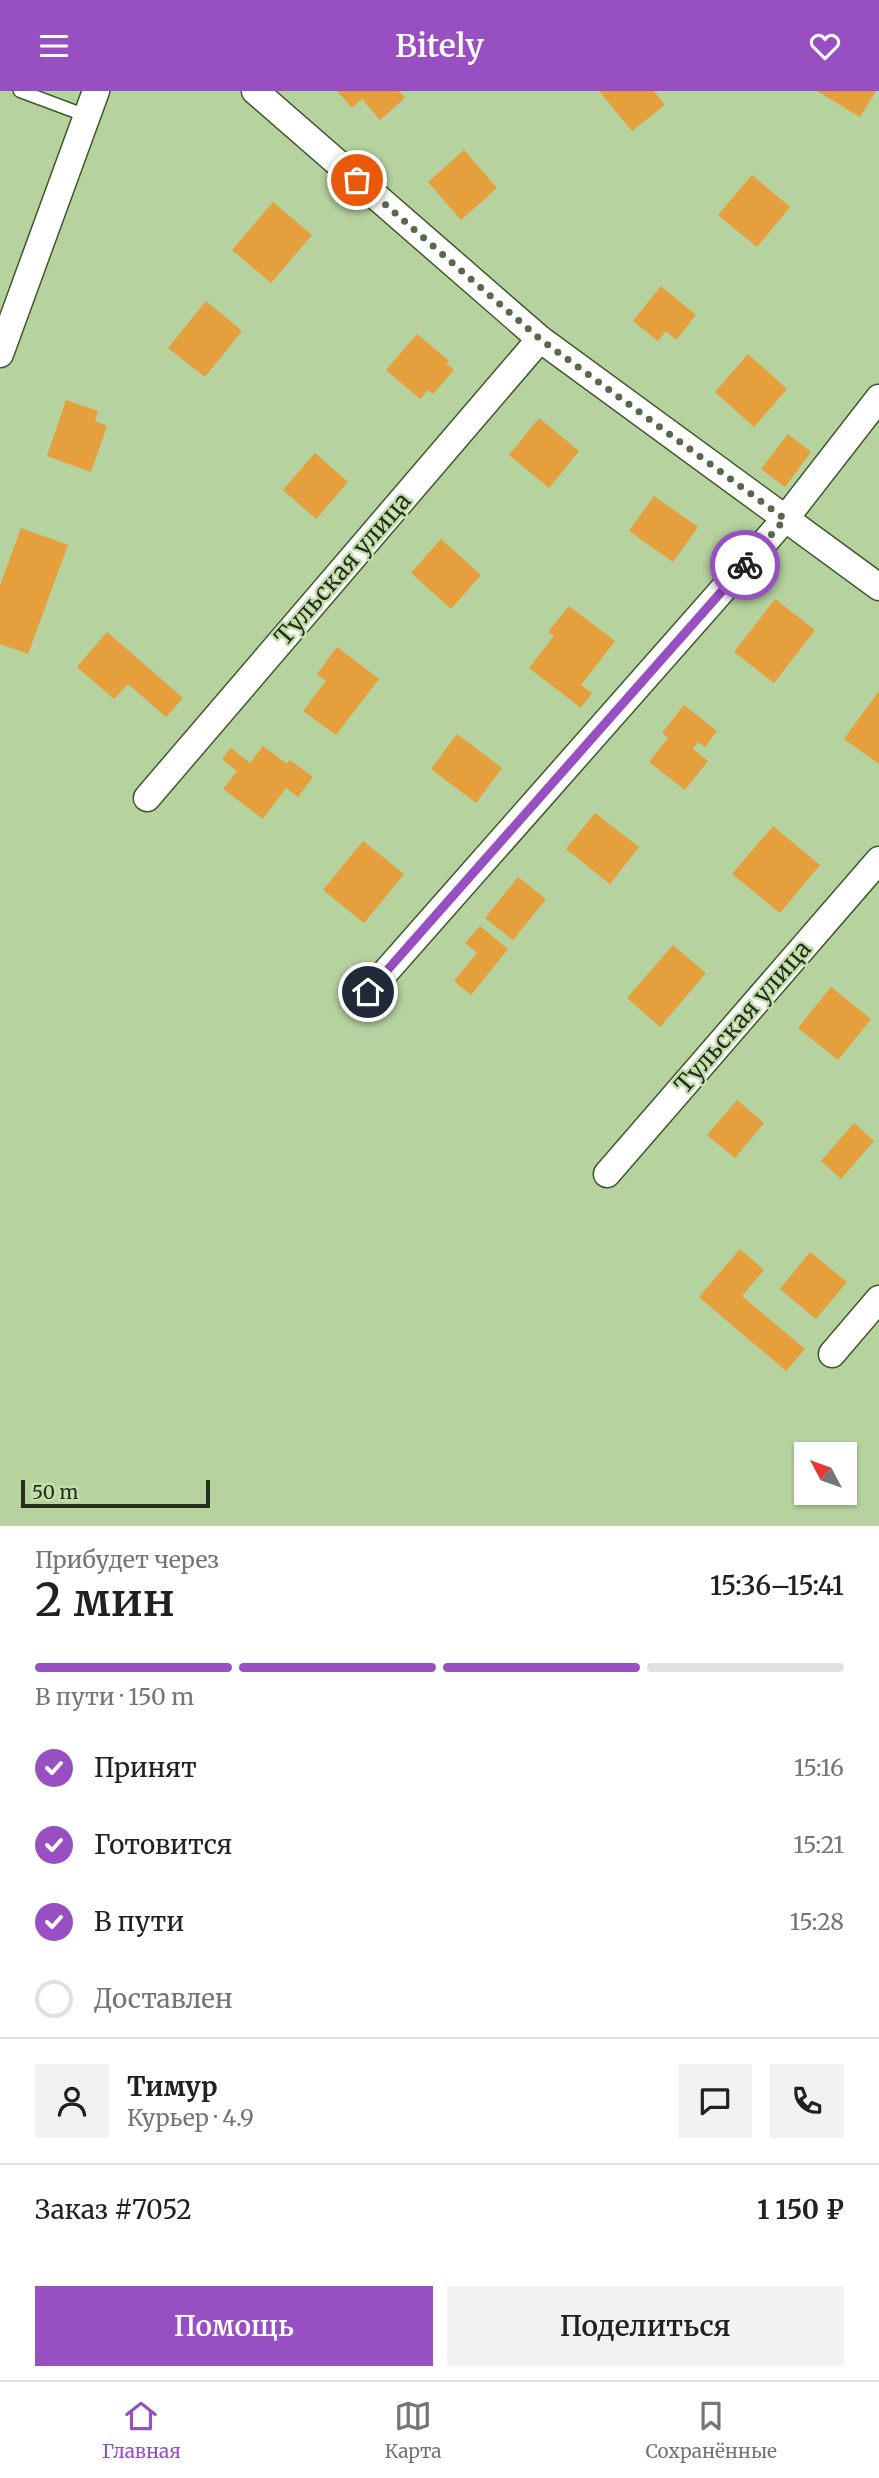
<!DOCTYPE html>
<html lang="ru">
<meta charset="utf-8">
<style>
body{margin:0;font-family:Merriweather,serif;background:#f2f2f2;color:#202124;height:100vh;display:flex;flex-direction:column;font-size:26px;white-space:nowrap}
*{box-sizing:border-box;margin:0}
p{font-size:23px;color:#757577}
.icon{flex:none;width:38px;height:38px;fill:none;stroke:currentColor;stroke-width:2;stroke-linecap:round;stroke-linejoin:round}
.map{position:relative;height:1435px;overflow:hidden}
.details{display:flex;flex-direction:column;background:#fff;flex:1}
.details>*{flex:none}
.needle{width:46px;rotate:311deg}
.fabs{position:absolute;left:794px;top:1351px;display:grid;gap:14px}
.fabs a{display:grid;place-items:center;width:63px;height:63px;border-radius:0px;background:#fff;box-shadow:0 2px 5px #0004;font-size:35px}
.scale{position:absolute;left:21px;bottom:18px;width:189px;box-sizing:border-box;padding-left:7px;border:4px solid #252f1c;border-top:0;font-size:19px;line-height:24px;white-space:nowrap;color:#252f1c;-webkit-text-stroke:5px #c3dfac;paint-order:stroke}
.pin{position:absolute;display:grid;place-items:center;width:60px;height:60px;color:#fff;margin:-30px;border:4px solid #fff;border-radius:50%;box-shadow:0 2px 7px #0007}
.courier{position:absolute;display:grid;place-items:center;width:70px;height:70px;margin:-35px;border:5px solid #984fc1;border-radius:50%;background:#fff;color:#222;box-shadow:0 2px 9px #0007}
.summary em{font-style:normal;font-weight:600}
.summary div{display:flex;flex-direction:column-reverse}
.summary{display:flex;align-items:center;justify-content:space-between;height:119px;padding:0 35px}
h1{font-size:46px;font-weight:600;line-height:52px}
.bar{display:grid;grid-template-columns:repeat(4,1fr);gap:10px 7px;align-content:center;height:84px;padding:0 35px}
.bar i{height:9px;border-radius:5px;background:#e0e0e0}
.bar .current{background:#984fc1}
.bar p{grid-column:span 4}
.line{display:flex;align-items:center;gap:18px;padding:0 35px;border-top:2px solid #e0e0e0}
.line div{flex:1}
.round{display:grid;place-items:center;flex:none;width:74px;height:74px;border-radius:0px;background:#f2f2f2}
ol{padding:0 35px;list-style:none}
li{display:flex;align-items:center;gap:21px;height:77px}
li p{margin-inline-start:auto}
li .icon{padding:7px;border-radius:50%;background:#984fc1;color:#fff;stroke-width:4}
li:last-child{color:#757577}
li i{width:38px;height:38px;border:4px solid #e0e0e0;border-radius:50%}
.action{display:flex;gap:14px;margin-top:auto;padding:14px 35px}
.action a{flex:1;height:80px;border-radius:0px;background:#984fc1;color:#fff;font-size:28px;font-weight:600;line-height:80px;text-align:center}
.action a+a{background:#f2f2f2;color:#202124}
header{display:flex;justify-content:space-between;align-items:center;height:91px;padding:0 35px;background:#984fc1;color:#fff;font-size:32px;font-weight:600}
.menu{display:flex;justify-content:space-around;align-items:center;height:98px;border-top:2px solid #e0e0e0;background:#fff;font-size:19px;color:#757577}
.menu a{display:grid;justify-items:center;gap:4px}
.menu .current{color:#984fc1}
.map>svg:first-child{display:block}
</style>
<header><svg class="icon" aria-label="menu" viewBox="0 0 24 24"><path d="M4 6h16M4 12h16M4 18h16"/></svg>Bitely<svg class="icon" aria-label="heart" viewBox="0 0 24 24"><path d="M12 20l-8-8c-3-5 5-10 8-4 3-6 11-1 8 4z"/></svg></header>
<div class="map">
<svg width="879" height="1435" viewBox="0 0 879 1435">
<rect width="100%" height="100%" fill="#b6d29f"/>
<g fill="#e59f3c">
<polygon points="337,0 399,0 405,7 380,29 362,8 352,17"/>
<polygon points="599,0 654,0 665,14 632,40"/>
<polygon points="817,0 876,0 860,26"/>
<polygon points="464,59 497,97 461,129 428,91"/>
<polygon points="752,84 790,116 757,156 718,124"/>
<polygon points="273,111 312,144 271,192 232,159"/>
<polygon points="661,195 696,224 676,249 666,240 658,250 633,230"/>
<polygon points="206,210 242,240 205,286 168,257"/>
<polygon points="417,243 449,270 446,272 454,279 433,303 428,299 420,308 386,279"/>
<polygon points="748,263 787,298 754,336 715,301"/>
<polygon points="66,309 98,320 95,330 107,335 91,381 47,365"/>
<polygon points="539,327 579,360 549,397 509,364"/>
<polygon points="788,343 811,361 785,396 761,378"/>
<polygon points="315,362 348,391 316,428 283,399"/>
<polygon points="654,405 698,436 673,471 629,440"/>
<polygon points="21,437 68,454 28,563 0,553 0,495"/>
<polygon points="441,448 481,484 451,518 411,482"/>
<polygon points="775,508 815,539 774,592 734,561"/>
<polygon points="569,515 615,550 581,594 592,602 581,617 529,577 554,545 548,541"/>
<polygon points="107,541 183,607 166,626 128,593 114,608 77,576"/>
<polygon points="337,556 379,588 336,644 303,620 326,590 317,583"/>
<polygon points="879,600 879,673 844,648"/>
<polygon points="684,614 717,640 705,656 698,651 693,658 708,670 685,699 649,671 668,647 662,642"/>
<polygon points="457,643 502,677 476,712 431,678"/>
<polygon points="263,655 287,673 290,669 313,686 298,706 286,697 263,728 223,698 237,680 222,668 231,657 250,672"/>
<polygon points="595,722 639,756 610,793 566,758"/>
<polygon points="773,735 820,774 780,822 732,783"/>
<polygon points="363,750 404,783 364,832 323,799"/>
<polygon points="518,786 546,808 513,849 485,827"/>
<polygon points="480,835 508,858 471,904 454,890 477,862 465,852"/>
<polygon points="673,854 706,882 660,936 627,907"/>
<polygon points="831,896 871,928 838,969 798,937"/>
<polygon points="737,1009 764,1032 735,1067 707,1044"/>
<polygon points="854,1032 874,1050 841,1088 821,1070"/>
<polygon points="740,1158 764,1179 742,1205 805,1258 786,1280 699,1206"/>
<polygon points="810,1161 847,1191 816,1228 780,1198"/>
</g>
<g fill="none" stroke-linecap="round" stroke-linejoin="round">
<g stroke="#40582b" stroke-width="15">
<polyline id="service" points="20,0 87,25"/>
</g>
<g stroke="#40582b" stroke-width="29">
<g id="minor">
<polyline points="255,0 540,248 879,496"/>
<polyline points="0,263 96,0"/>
<polyline points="147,707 540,248"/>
<polyline points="368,901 785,428 879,307"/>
<polyline points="607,1083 879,769"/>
<polyline points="832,1263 879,1208"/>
</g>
</g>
<use href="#service" stroke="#fff" stroke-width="12"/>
<use href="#minor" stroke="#fff" stroke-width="26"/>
</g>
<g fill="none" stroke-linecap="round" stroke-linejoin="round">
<polyline stroke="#58684a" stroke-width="7" stroke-dasharray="0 12.6" points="357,89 540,248 785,428 745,474"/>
<polyline stroke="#984fc1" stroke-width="9" points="368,901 745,474"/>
</g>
<g text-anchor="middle" stroke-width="5" stroke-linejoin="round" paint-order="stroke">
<g font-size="24" fill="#252f1c" stroke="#c3dfac">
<text transform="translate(343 478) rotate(-49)" y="8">Тульская улица</text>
<text transform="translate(743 926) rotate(-49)" y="8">Тульская улица</text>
</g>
</g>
</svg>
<div class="fabs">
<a><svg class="needle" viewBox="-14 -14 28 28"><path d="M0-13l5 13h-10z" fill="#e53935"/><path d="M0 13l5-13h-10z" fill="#757577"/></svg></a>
</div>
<div class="scale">50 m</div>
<div class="pin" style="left:357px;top:89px;background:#ea580c"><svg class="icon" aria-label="bag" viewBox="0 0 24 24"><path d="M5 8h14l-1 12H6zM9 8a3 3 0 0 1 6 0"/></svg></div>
<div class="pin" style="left:368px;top:901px;background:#1f2937"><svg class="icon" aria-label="home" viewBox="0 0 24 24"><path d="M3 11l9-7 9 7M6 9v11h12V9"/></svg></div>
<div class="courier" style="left:745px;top:474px"><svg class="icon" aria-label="bike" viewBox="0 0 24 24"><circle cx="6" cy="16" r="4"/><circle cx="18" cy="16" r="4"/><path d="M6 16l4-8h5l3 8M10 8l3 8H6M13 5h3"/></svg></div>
</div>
<section class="details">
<div class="summary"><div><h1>2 мин</h1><p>Прибудет через</p></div><em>15:36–15:41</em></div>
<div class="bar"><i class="current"></i><i class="current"></i><i class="current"></i><i></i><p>В пути · 150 m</p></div>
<ol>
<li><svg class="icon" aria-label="check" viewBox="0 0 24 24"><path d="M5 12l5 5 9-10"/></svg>Принят<p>15:16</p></li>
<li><svg class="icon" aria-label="check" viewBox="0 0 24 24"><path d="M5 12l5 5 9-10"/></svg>Готовится<p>15:21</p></li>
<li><svg class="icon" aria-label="check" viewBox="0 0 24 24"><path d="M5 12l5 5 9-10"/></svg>В пути<p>15:28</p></li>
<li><i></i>Доставлен</li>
</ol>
<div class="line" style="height:126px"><a class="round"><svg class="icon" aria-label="person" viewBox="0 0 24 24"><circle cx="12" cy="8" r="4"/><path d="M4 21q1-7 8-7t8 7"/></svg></a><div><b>Тимур</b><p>Курьер · 4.9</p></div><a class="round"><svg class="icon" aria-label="chat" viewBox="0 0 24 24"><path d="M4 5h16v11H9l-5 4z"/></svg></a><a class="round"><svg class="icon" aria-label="phone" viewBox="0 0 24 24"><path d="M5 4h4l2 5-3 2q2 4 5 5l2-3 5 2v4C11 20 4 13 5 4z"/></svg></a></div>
<div class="line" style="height:91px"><div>Заказ #7052</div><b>1 150 ₽</b></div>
<div class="action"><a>Помощь</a><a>Поделиться</a></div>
</section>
<nav class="menu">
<a class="current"><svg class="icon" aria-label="home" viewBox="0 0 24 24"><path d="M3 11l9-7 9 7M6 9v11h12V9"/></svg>Главная</a>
<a><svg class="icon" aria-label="map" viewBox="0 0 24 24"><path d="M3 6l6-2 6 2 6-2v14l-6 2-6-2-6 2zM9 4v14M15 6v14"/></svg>Карта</a>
<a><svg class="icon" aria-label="saved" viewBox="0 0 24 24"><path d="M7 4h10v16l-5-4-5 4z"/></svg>Сохранённые</a>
</nav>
